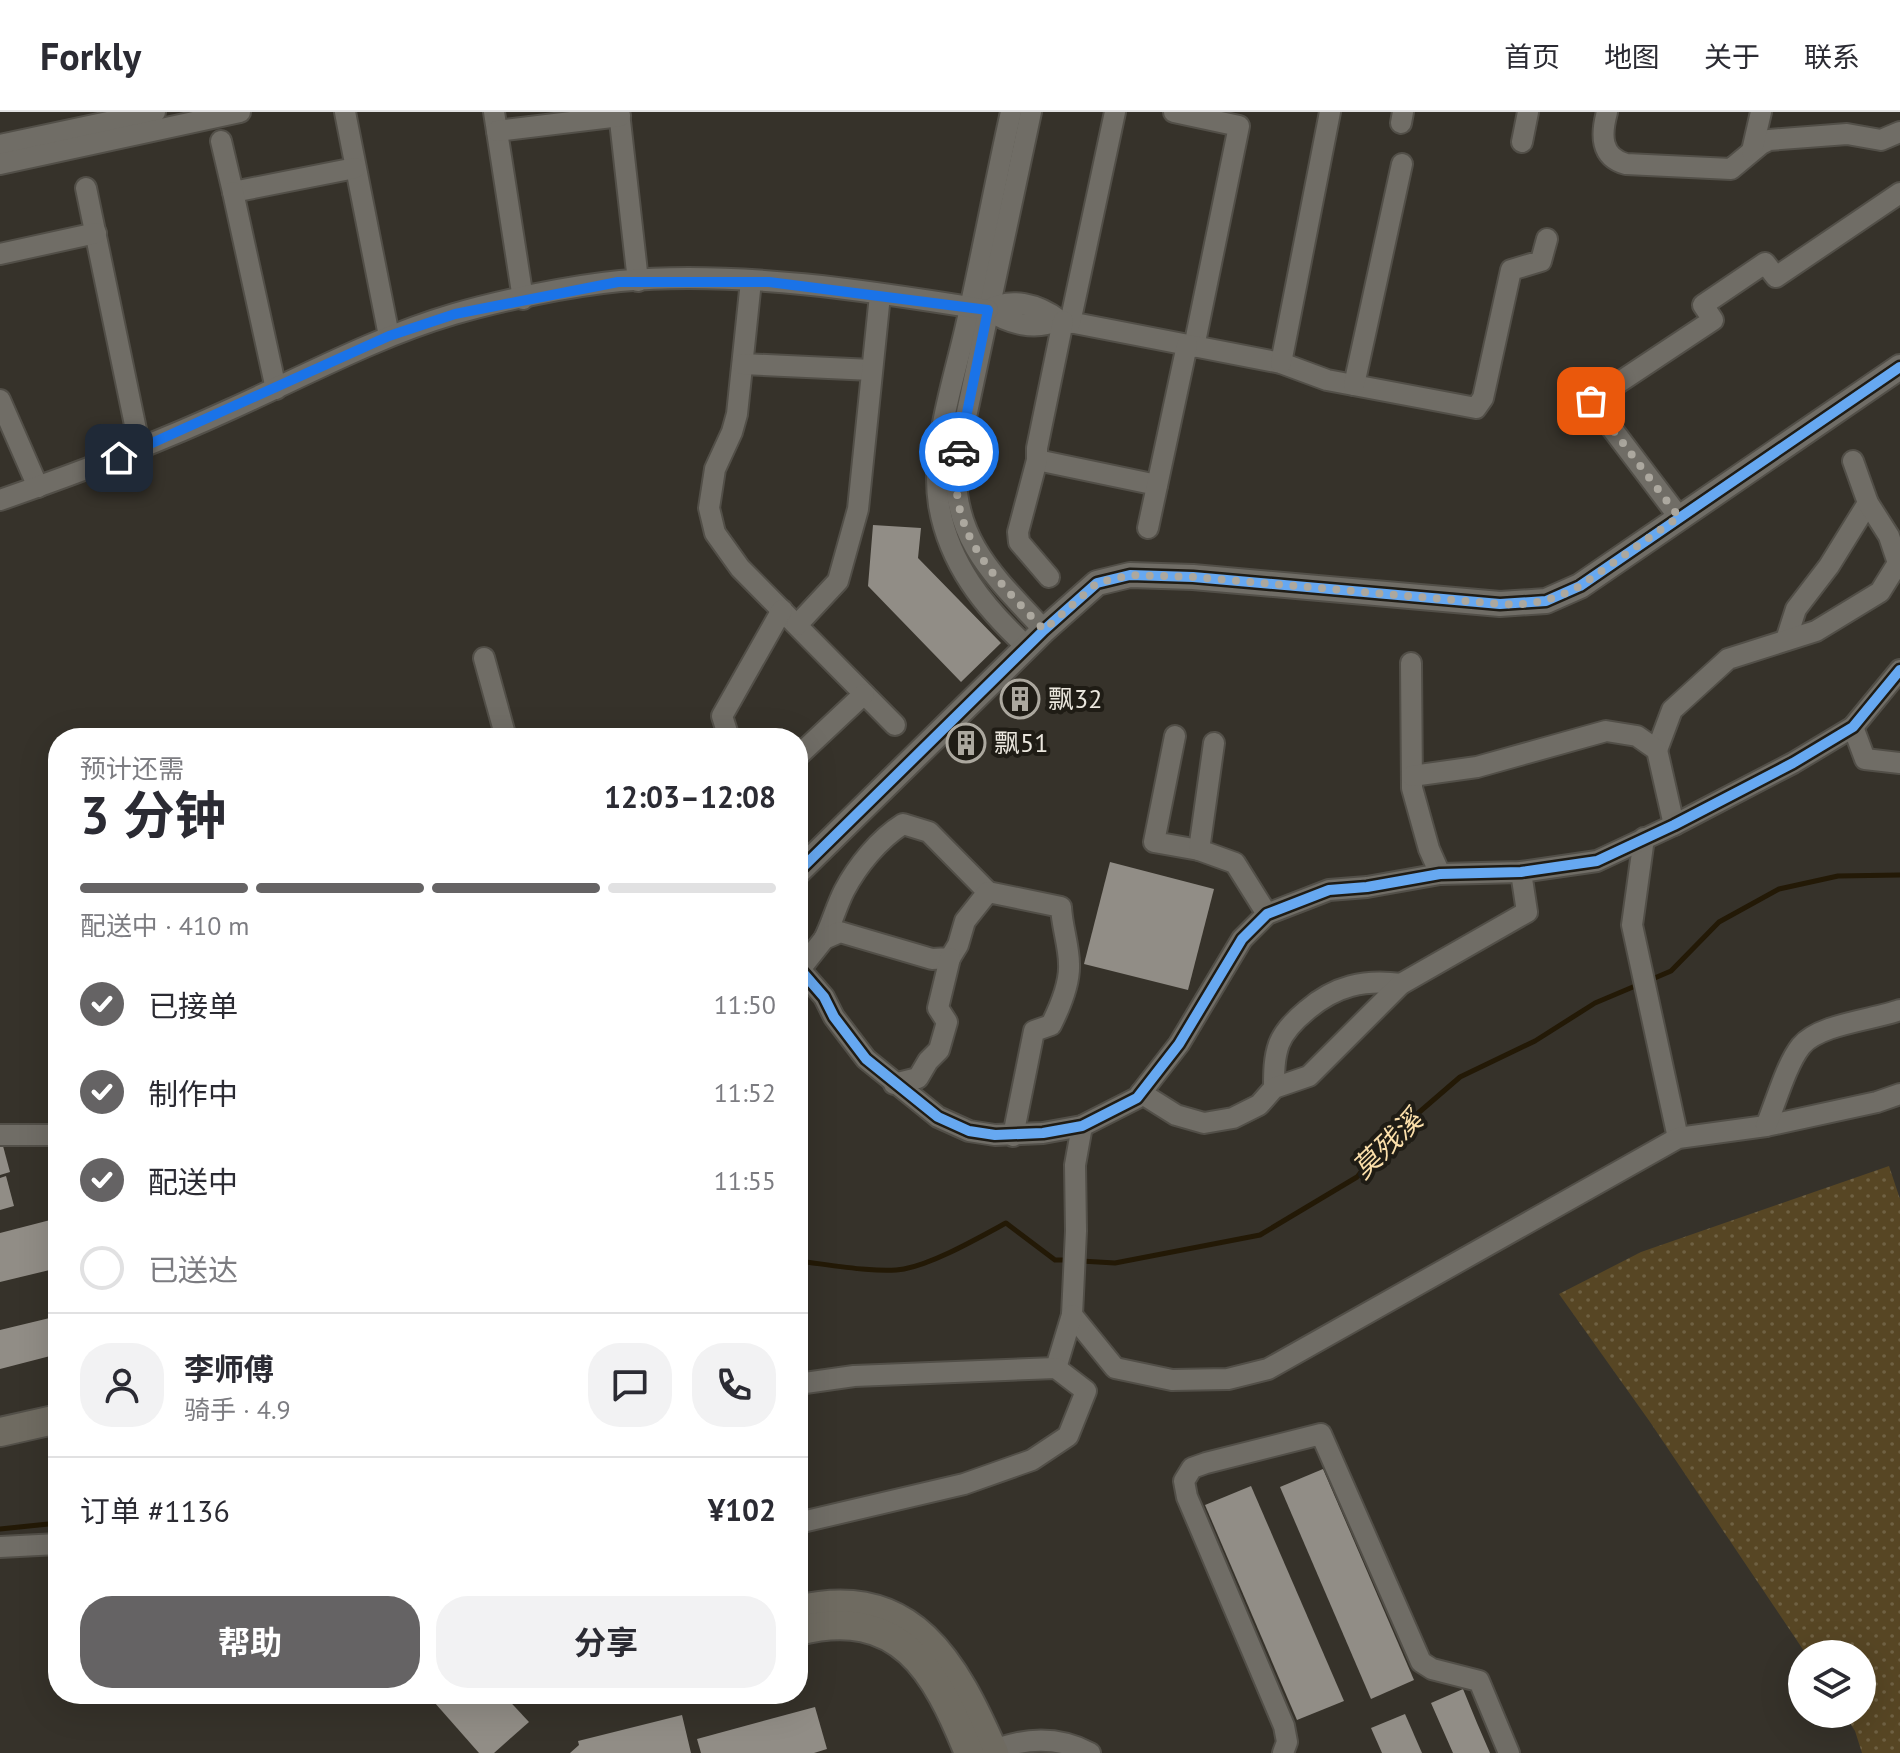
<!DOCTYPE html>
<html lang="zh">
<meta charset="utf-8">
<style>
body{margin:0;font-family:"PT Sans","Noto Sans SC",sans-serif;background:#f2f2f3;color:#2b2b33;height:100vh;display:flex;flex-direction:column;font-size:30px;white-space:nowrap}
*{box-sizing:border-box;margin:0}
p{font-size:26px;color:#7c7c81}
.icon{flex:none;width:44px;height:44px;fill:none;stroke:currentColor;stroke-width:2;stroke-linecap:round;stroke-linejoin:round}
.map{position:relative;flex:1;overflow:hidden}
.details{position:absolute;left:48px;top:616px;width:760px;height:976px;display:flex;flex-direction:column;background:#fff;border-radius:32px;box-shadow:0 8px 32px #0002}
.details>*{flex:none}
.controls{position:absolute;left:1788px;top:1528px;display:grid;gap:16px}
.controls a{display:grid;place-items:center;width:88px;height:88px;border-radius:50%;background:#fff;box-shadow:0 8px 32px #0002;font-size:40px}
.pin{position:absolute;display:grid;place-items:center;width:68px;height:68px;color:#fff;margin:-34px;border-radius:16px;box-shadow:0 4px 12px #0006}
.courier{position:absolute;display:grid;place-items:center;width:80px;height:80px;margin:-40px;border:6px solid #1a73e8;border-radius:50%;background:#fff;color:#222;box-shadow:0 2px 10px #0007}
.headline em{font-style:normal;font-weight:700}
.headline div{display:flex;flex-direction:column-reverse}
.headline{display:flex;align-items:center;justify-content:space-between;height:136px;padding:0 32px}
h1{font-size:52px;font-weight:700;line-height:60px}
.bar{display:grid;grid-template-columns:repeat(4,1fr);gap:12px 8px;align-content:center;height:96px;padding:0 32px}
.bar i{height:10px;border-radius:6px;background:#e1e1e2}
.bar .on{background:#656364}
.bar p{grid-column:span 4}
.line{display:flex;align-items:center;gap:20px;padding:0 32px;border-top:2px solid #e1e1e2}
.line div{flex:1}
.round{display:grid;place-items:center;flex:none;width:84px;height:84px;border-radius:32px;background:#f2f2f3}
ol{padding:0 32px;list-style:none}
li{display:flex;align-items:center;gap:24px;height:88px}
li p{margin-inline-start:auto}
li .icon{padding:8px;border-radius:50%;background:#656364;color:#fff;stroke-width:4}
li:last-child{color:#7c7c81}
li i{width:44px;height:44px;border:4px solid #e1e1e2;border-radius:50%}
.action{display:flex;gap:16px;margin-top:auto;padding:16px 32px}
.action a{flex:1;height:92px;border-radius:32px;background:#656364;color:#fff;font-size:32px;font-weight:700;line-height:92px;text-align:center}
.action a+a{background:#f2f2f3;color:#2b2b33}
header{display:flex;align-items:center;gap:48px;box-sizing:border-box;height:112px;padding:0 40px;background:#fff;border-bottom:2px solid #e1e1e2}
header strong{font-size:38px}
nav{display:flex;gap:44px;margin-inline-start:auto;font-size:28px}
.map>svg:first-child{display:block}
</style>
<header>
<strong>Forkly</strong>
<nav><a>首页</a><a>地图</a><a>关于</a><a>联系</a></nav>
</header>
<div class="map">
<svg width="1900" height="1641" viewBox="0 0 1900 1641">
<defs>
<pattern id="grass-dots" width="8" height="8" patternUnits="userSpaceOnUse" patternTransform="scale(2)"><rect width="8" height="8" fill="#574624"/><path d="M2 2h.1M6 6h.1" fill="none" stroke="#6f6143" stroke-width="1.8" stroke-linecap="round"/></pattern>
</defs>
<rect width="100%" height="100%" fill="#36322a"/>
<polygon fill="url(#grass-dots)" points="1889,1054 1900,1087 1900,1641 1862,1641 1855,1619 1844,1602 1862,1602 1862,1542 1806,1542 1650,1310 1559,1182 1641,1140"/>
<g fill="none" stroke-linecap="round" stroke-linejoin="round">
<g stroke="#231906" stroke-width="5">
<polyline points="1650,868 1671,859 1719,810 1779,777 1838,764 1900,763"/>
<path d="M798,1149C825,1152 879,1162 904,1157C935,1151 978,1126 1006,1111L1055,1148H1071"/>
<polyline points="1081,1149 1115,1151 1260,1123 1357,1065 1387,1028 1460,965 1535,929 1595,891 1640,872"/>
<polyline points="0,1417 58,1411"/>
</g>
</g>
<g fill="#918d86">
<polygon points="873,413 921,416 918,446 1001,531 961,570 868,474"/>
<polygon points="1019,583 1027,590 1021,598 1012,591"/>
<polygon points="966,627 974,636 968,642 960,635"/>
<polygon points="1110,750 1214,777 1188,878 1084,852"/>
<polygon points="3,1034 10,1060 0,1063 0,1035"/>
<polygon points="6,1064 14,1094 0,1098 0,1066"/>
<polygon points="58,1106 58,1156 0,1170 0,1121"/>
<polygon points="58,1204 58,1242 0,1257 0,1218"/>
<polygon points="1323,1357 1414,1568 1371,1587 1280,1375"/>
<polygon points="1251,1374 1344,1589 1297,1608 1205,1393"/>
<polygon points="1463,1577 1477,1611 1490,1641 1453,1641 1431,1591"/>
<polygon points="427,1582 503,1582 529,1610 494,1641 479,1641"/>
<polygon points="815,1595 827,1637 814,1641 701,1641 697,1627"/>
<polygon points="1405,1602 1422,1641 1382,1641 1371,1616"/>
<polygon points="682,1603 691,1641 570,1641 579,1633 578,1629"/>
</g>
<g fill="none" stroke-linecap="round" stroke-linejoin="round">
<g stroke="#524f48" stroke-width="24">
<g id="minor">
<polyline points="345,0 389,224"/>
<polyline points="494,0 523,187"/>
<polyline points="619,0 638,169"/>
<path d="M1011,0C995,71 982,143 966,214C954,268 930,337 939,393C949,452 984,495 1026,534"/>
<path d="M1031,0L956,352C952,428 996,466 1044,518"/>
<polyline points="1174,0 1239,14 1194,235"/>
<path d="M1607,0C1601,22 1600,45 1626,52L1731,57L1761,32L1769,28L1847,22L1881,28L1900,20"/>
<polyline points="1401,11 1403,0"/>
<polyline points="497,19 620,4"/>
<polyline points="221,29 233,80 355,56"/>
<polyline points="1522,30 1528,0"/>
<polyline points="0,33 155,0"/>
<polyline points="1752,39 1761,0"/>
<polyline points="0,52 240,0"/>
<polyline points="86,76 140,337"/>
<polyline points="233,80 276,277"/>
<polyline points="0,142 96,121"/>
<polyline points="751,169 737,302 732,320 715,357 709,396 715,421 740,456 895,613"/>
<path d="M1059,208C1038,192 1011,185 988,198C1009,212 1035,219 1059,208L1281,251L1327,268L1476,296L1483,286L1511,158L1541,149L1547,127"/>
<polyline points="1070,211 1115,0"/>
<polyline points="1281,251 1330,0"/>
<polyline points="743,252 872,258"/>
<polyline points="1354,273 1402,52"/>
<polyline points="0,288 38,375"/>
<polyline points="1037,348 1157,373"/>
<path d="M0,388C78,361 155,332 231,297C304,264 376,225 454,202C502,188 570,174 620,169C737,158 871,179 988,198"/>
<polyline points="1679,405 1591,289 1713,208 1703,193 1765,151 1776,165 1900,81"/>
<polyline points="1148,416 1187,233"/>
<polyline points="1049,465 1019,430 1018,420 1037,348 1037,336 1063,209"/>
<polyline points="797,513 838,469 858,397 880,183"/>
<polyline points="1786,528 1796,497 1829,454 1868,391"/>
<polyline points="484,546 506,626"/>
<polyline points="1411,551 1412,676 1429,737 1440,762"/>
<polyline points="1853,615 1865,647 1900,651"/>
<polyline points="1175,624 1154,730 1199,738"/>
<polyline points="729,626 722,604 782,498"/>
<polyline points="1214,631 1199,738 1235,751 1267,802"/>
<polyline points="1657,638 1672,598 1728,547 1816,519 1880,480 1898,451 1889,424 1868,391 1853,349"/>
<polyline points="798,644 864,582"/>
<polyline points="1412,664 1477,655 1606,619 1637,624 1657,638 1674,713"/>
<polyline points="1644,726 1632,813 1678,1026"/>
<path d="M824,827C832,811 836,795 844,779C857,754 879,727 903,712L929,720L988,780"/>
<polyline points="798,855 824,885 834,905 866,947 938,1005 969,1019 995,1023 1043,1021 1082,1014 1137,986 1179,932 1242,827 1267,802 1329,778 1367,775 1440,762 1521,760 1597,749 1674,713 1793,651 1853,615 1900,558"/>
<path d="M801,856L824,827L840,820L932,847L950,846L958,833L965,809L988,780L1061,795C1062,815 1069,834 1069,852C1070,871 1059,897 1051,913L1034,919L1013,1024"/>
<polyline points="894,972 918,966 928,949 939,938 947,910 938,896 950,846"/>
<path d="M1274,976C1274,961 1274,946 1279,932C1284,919 1296,907 1307,898C1335,874 1364,867 1401,872"/>
<polyline points="1141,981 1176,1003 1204,1011 1233,1006 1259,993 1274,976 1309,964 1401,872 1527,800 1521,760"/>
<polyline points="1082,1014 1075,1053 1076,1119 1072,1203 1115,1256 1172,1268 1228,1267 1268,1257 1678,1026 1766,1014 1877,990 1900,982"/>
<path d="M1766,1014C1776,990 1786,953 1801,934C1819,912 1873,908 1900,898"/>
<polyline points="0,1023 58,1023"/>
<polyline points="1056,1256 1072,1203"/>
<polyline points="798,1272 854,1264 1056,1256 1086,1279 1068,1324 1032,1348 964,1372 798,1411"/>
<polyline points="0,1435 58,1432"/>
<path d="M987,1641C1021,1626 1056,1623 1090,1641"/>
<polyline points="1283,1641 1287,1630 1284,1614 1187,1385 1184,1369 1192,1356 1206,1351 1321,1322 1421,1550 1432,1557 1479,1569 1509,1641"/>
</g>
</g>
<g stroke="#524f48" stroke-width="28">
<polyline id="tertiary" points="798,760 1044,518 1097,471 1130,463 1193,465 1500,492 1546,489 1580,474 1900,255"/>
</g>
<g stroke="#524f48" stroke-width="32">
<g id="secondary">
<polyline points="0,1320 58,1307"/>
<path d="M798,1498C912,1470 955,1552 994,1641"/>
<path d="M798,1519C900,1493 936,1559 969,1641"/>
</g>
</g>
<use href="#minor" stroke="#706d66" stroke-width="20"/>
<use href="#tertiary" stroke="#706d66" stroke-width="24"/>
<use href="#secondary" stroke="#6f6b61" stroke-width="28"/>
<g stroke="#1f1c15" stroke-width="15">
<g id="cycleway">
<polyline points="798,760 1044,518 1097,471 1130,463 1193,465 1500,492 1546,489 1580,474 1900,255"/>
<polyline points="798,855 824,885 834,905 866,947 938,1005 969,1019 995,1023 1043,1021 1082,1014 1137,986 1179,932 1242,827 1267,802 1329,778 1367,775 1440,762 1521,760 1597,749 1674,713 1793,651 1853,615 1900,558"/>
</g>
</g>
<use href="#cycleway" stroke="#66a8f1" stroke-width="10"/>
</g>
<g fill="none" stroke-linecap="round" stroke-linejoin="round">
<path stroke="#aca89f" stroke-width="8" stroke-dasharray="0 14.4" d="M959,340C944,420 995,465 1044,518L1097,471L1130,463L1193,465L1500,492C1530,494 1554,488 1580,474L1679,405L1591,289"/>
<polyline stroke="#1a73e8" stroke-width="10" points="119,346 389,224 455,202 618,170 769,170 988,198 959,340"/>
</g>
<defs>
<g id="building-ring" transform="scale(2)"><circle r="9.5" fill="#1f1c15" stroke="#aca89f" stroke-width="1.5"/><path d="M-4-6H4V6H1V3H-1V6H-4ZM-2.5-4.3h1.7v1.8h-1.7ZM.8-4.3h1.7v1.8H.8ZM-2.5-1h1.7V.8h-1.7ZM.8-1h1.7V.8H.8Z" fill="#aca89f"/></g>
</defs>
<g fill-rule="evenodd">
<use href="#building-ring" x="1020" y="587"/>
<use href="#building-ring" x="966" y="631"/>
</g>
<g text-anchor="middle" stroke-width="8" stroke-linejoin="round" paint-order="stroke">
<g font-size="26" fill="#ebe7de" stroke="#1f1c15" text-anchor="start">
<text x="1048" y="596">飘32</text>
<text x="994" y="640">飘51</text>
</g>
<g font-size="28" font-style="italic" fill="#fbdfaa" stroke="#1f1c15">
<text transform="translate(1387 1032) rotate(-44)" y="10">莫残溪</text>
</g>
</g>
</svg>
<div class="controls">
<a><svg class="icon" aria-label="layers" viewBox="0 0 24 24"><path d="M12 4l9 5-9 5-9-5zM3 14l9 5 9-5"/></svg></a>
</div>
<div class="pin" style="left:1591px;top:289px;background:#ea580c"><svg class="icon" aria-label="bag" viewBox="0 0 24 24"><path d="M5 8h14l-1 12H6zM9 8a3 3 0 0 1 6 0"/></svg></div>
<div class="pin" style="left:119px;top:346px;background:#1f2937"><svg class="icon" aria-label="home" viewBox="0 0 24 24"><path d="M3 11l9-7 9 7M6 9v11h12V9"/></svg></div>
<div class="courier" style="left:959px;top:340px"><svg class="icon" aria-label="car" viewBox="0 0 24 24"><path d="M5 17H2v-5l4-1 3-4h7l3 4 3 1v5h-3M9 17h6M6 11h13"/><circle cx="7" cy="17" r="2"/><circle cx="17" cy="17" r="2"/></svg></div>
<section class="details">
<div class="headline"><div><h1>3 分钟</h1><p>预计还需</p></div><em>12:03–12:08</em></div>
<div class="bar"><i class="on"></i><i class="on"></i><i class="on"></i><i></i><p>配送中 · 410 m</p></div>
<ol>
<li><svg class="icon" aria-label="check" viewBox="0 0 24 24"><path d="M5 12l5 5 9-10"/></svg>已接单<p>11:50</p></li>
<li><svg class="icon" aria-label="check" viewBox="0 0 24 24"><path d="M5 12l5 5 9-10"/></svg>制作中<p>11:52</p></li>
<li><svg class="icon" aria-label="check" viewBox="0 0 24 24"><path d="M5 12l5 5 9-10"/></svg>配送中<p>11:55</p></li>
<li><i></i>已送达</li>
</ol>
<div class="line" style="height:144px"><a class="round"><svg class="icon" aria-label="person" viewBox="0 0 24 24"><circle cx="12" cy="8" r="4"/><path d="M4 21q1-7 8-7t8 7"/></svg></a><div><b>李师傅</b><p>骑手 · 4.9</p></div><a class="round"><svg class="icon" aria-label="chat" viewBox="0 0 24 24"><path d="M4 5h16v11H9l-5 4z"/></svg></a><a class="round"><svg class="icon" aria-label="phone" viewBox="0 0 24 24"><path d="M5 4h4l2 5-3 2q2 4 5 5l2-3 5 2v4C11 20 4 13 5 4z"/></svg></a></div>
<div class="line" style="height:104px"><div>订单 #1136</div><b>¥102</b></div>
<div class="action"><a>帮助</a><a>分享</a></div>
</section>
</div>
